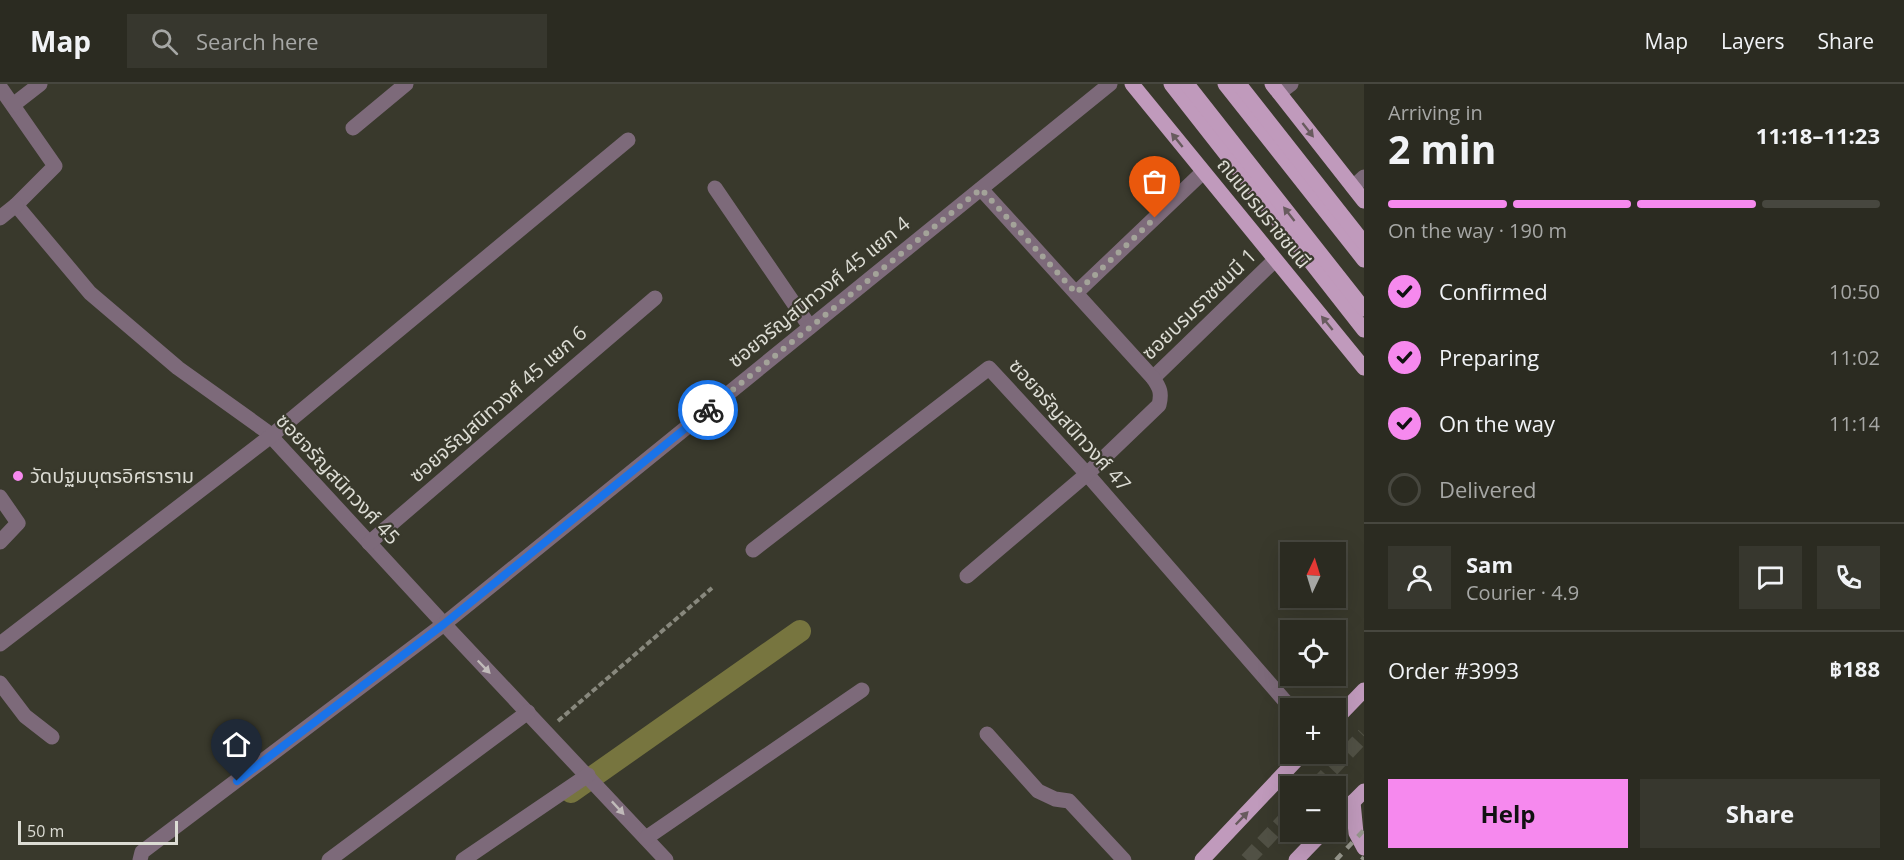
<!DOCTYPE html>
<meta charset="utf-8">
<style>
body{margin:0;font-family:"Open Sans","Noto Sans Thai",sans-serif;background:#37372e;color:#f1f3f6;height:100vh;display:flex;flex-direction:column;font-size:22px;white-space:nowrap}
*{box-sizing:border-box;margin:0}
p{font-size:20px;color:#a6a7a5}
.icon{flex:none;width:33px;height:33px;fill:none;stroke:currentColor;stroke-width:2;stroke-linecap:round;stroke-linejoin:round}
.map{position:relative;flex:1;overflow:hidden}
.sheet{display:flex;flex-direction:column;background:#2b2b21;width:540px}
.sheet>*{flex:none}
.needle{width:39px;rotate:4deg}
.buttons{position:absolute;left:1280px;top:458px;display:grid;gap:12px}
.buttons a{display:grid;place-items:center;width:66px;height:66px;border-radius:0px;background:#2b2b21;box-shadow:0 6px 24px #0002,0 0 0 2px #47473f;font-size:30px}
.scale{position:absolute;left:18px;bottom:15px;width:160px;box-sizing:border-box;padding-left:6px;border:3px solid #dcdcd4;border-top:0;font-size:16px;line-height:21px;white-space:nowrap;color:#dcdcd4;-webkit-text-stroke:4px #39392c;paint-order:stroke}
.pin{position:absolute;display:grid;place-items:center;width:51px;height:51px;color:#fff;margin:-62px -26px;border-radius:50% 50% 50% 0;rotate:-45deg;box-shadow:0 0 6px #0007}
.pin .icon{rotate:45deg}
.courier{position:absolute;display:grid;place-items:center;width:60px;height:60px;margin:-30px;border:4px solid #1a73e8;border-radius:50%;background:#fff;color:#222;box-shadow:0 2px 8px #0007}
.summary em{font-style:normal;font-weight:700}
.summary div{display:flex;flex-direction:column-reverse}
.summary{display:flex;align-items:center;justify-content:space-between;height:102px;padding:0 24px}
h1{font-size:39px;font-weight:700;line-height:45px}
.bar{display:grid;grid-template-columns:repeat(4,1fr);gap:9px 6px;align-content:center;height:72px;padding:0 24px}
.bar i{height:8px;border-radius:4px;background:#47473f}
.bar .active{background:#f689ee}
.bar p{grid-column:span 4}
.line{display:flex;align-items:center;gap:15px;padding:0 24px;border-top:2px solid #47473f}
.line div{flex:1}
.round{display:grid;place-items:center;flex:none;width:63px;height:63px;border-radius:0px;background:#37372e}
ol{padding:0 24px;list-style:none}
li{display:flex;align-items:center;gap:18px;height:66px}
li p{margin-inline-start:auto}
li .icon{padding:6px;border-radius:50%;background:#f689ee;color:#111;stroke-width:4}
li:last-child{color:#a6a7a5}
li i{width:33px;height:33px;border:3px solid #47473f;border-radius:50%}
.action{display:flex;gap:12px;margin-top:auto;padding:12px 24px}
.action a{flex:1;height:69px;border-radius:0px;background:#f689ee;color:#111;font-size:24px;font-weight:700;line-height:69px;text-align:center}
.action a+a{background:#37372e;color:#f1f3f6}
header{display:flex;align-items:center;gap:36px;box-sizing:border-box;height:84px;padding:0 30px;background:#2b2b21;border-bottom:2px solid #47473f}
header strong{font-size:28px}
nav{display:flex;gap:33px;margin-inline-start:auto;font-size:21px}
.search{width:420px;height:54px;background:#37372e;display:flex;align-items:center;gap:15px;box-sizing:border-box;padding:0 21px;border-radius:0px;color:#a6a7a5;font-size:22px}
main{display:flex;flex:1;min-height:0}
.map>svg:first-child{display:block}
</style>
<header>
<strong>Map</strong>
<div class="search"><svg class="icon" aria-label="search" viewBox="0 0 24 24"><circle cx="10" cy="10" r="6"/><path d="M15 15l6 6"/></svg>Search here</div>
<nav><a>Map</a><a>Layers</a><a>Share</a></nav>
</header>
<main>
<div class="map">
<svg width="1364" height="776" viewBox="0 0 1364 776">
<rect width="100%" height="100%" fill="#39392c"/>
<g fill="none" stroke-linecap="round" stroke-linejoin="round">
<polyline stroke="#77753f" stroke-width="22" points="571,708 800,547"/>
<g stroke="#515145" stroke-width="15" stroke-dasharray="15 8" stroke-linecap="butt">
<polyline points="1316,702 1364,651"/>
<polyline points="1247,776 1290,730"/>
</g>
<polyline stroke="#88887d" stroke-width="4" stroke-dasharray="6 3" stroke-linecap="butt" points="558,637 712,504"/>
<g stroke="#7d6a7a" stroke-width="15">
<polyline points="0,3 55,82 16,121 90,209 178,284 266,347 444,540 666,776"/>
<polyline points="1279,9 1291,0"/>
<polyline points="13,21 40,0"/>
<polyline points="353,44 406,0"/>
<polyline points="1353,103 1364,93"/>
<polyline points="715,104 810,243"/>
<polyline points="0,134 16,121"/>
<polyline points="1076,209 1203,88"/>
<polyline points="1153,294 1275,176"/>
<polyline points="0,413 18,439 0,458"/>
<polyline points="369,459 655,214"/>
<polyline points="753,466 989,284 1087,390 1291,624"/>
<path d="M967,492L1087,390L1159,321C1162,309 1160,304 1153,294L981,105"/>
<polyline points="0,560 271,352 628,56"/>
<polyline points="0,599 25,632 52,653"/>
<polyline points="987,650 1038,707 1055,715 1069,717 1124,776"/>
<polyline points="646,754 862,606"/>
<polyline points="140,776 142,768 444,540 1110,0"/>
<polyline points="329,776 528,628"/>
<polyline points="463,776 588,691"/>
</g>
<g stroke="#c09abc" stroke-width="15">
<polyline points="1132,0 1364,284"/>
<polyline points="1171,0 1364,246"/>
<polyline points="1187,0 1364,225"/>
<polyline points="1225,0 1364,176"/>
<polyline points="1239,0 1364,159"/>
<polyline points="1272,0 1364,117"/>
<polyline points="1335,636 1364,606"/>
<polyline points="1353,718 1356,749 1364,764"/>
<polyline points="1335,736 1364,707"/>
<polyline points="1202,776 1303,669"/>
<polyline points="1296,776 1324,747"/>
</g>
<g stroke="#95958b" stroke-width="4.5" stroke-dasharray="8 8" stroke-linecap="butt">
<polyline points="1336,776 1364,746"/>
<polyline points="1362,776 1364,773"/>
</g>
</g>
<defs><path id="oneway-solid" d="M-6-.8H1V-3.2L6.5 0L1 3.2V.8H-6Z" transform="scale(1.5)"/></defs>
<g fill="#685b5e">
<use href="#oneway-solid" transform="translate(1308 46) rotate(52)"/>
<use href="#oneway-solid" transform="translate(1177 56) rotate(-129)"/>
<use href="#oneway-solid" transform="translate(1289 130) rotate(-128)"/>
<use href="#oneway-solid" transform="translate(1327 239) rotate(-129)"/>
<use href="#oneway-solid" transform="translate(1242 734) rotate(-46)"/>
</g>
<g fill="#c0bab9">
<use href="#oneway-solid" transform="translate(484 583) rotate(46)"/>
<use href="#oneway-solid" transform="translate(618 724) rotate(47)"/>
</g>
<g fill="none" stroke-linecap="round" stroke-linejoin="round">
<polyline stroke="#a3a399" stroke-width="6" stroke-dasharray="0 10.8" points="708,326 981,105 1076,209 1155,134"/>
<polyline stroke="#1a73e8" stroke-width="8" points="237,697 444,540 708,326"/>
</g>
<circle fill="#f689ee" stroke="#39392c" stroke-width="2" cx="18" cy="392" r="6"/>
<g text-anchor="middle" stroke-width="4.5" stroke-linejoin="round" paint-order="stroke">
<g font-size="20" fill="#dcdcd4" stroke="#39392c">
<text transform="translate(1264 129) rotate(51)" y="7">ถนนบรมราชชนนี</text>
<text transform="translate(819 208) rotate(-39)" y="7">ซอยจรัญสนิทวงศ์ 45 แยก 4</text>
<text transform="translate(1199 220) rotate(-44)" y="7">ซอยบรมราชชนนี 1</text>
<text transform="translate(498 320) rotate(-41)" y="7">ซอยจรัญสนิทวงศ์ 45 แยก 6</text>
<text transform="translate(1070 341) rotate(48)" y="7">ซอยจรัญสนิทวงศ์ 47</text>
<text transform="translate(338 395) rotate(47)" y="7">ซอยจรัญสนิทวงศ์ 45</text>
</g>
<g font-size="20" fill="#dcdcd4" stroke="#39392c" text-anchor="start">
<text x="30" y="399">วัดปฐมบุตรอิศราราม</text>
</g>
</g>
</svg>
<div class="buttons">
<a><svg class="needle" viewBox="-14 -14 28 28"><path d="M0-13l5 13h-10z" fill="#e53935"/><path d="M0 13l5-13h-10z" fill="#a6a7a5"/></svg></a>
<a><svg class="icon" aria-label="locate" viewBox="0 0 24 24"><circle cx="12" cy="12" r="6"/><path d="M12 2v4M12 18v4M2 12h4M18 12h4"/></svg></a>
<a>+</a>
<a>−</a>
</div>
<div class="scale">50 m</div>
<div class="pin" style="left:1155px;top:134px;background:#ea580c"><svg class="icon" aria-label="bag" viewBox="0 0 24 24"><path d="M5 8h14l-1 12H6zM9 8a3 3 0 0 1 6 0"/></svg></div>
<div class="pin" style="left:237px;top:697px;background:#1f2937"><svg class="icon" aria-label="home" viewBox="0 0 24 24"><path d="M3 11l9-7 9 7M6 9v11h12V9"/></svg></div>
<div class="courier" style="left:708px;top:326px"><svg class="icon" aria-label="bike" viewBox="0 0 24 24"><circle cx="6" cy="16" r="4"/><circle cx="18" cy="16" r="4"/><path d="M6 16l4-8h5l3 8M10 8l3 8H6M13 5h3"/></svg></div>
</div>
<section class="sheet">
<div class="summary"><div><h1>2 min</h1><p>Arriving in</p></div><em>11:18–11:23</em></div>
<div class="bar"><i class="active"></i><i class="active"></i><i class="active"></i><i></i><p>On the way · 190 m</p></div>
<ol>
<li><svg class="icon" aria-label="check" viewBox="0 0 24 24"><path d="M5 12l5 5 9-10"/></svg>Confirmed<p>10:50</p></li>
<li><svg class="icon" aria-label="check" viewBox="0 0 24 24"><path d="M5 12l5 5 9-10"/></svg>Preparing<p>11:02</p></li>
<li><svg class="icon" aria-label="check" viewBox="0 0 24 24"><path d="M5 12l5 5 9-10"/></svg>On the way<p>11:14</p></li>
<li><i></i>Delivered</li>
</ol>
<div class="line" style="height:108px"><a class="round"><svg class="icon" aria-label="person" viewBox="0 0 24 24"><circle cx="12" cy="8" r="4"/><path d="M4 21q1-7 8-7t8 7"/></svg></a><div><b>Sam</b><p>Courier · 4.9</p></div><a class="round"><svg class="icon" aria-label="chat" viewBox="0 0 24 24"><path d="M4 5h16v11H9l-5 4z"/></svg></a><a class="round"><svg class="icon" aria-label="phone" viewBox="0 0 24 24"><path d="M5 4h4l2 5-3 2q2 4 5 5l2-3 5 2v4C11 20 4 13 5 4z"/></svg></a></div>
<div class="line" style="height:78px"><div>Order #3993</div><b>฿188</b></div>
<div class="action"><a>Help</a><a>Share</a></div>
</section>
</main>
